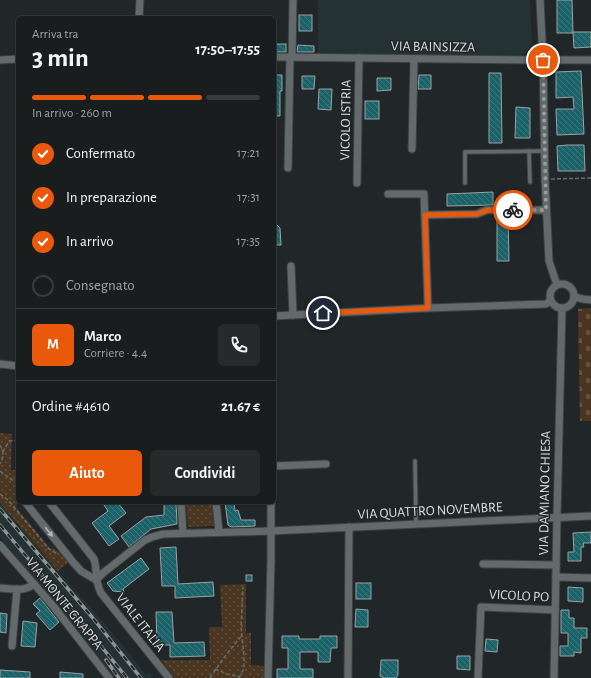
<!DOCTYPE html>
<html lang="it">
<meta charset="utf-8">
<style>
body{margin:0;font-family:"Alegreya Sans",sans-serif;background:#262a2b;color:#f1f3f6;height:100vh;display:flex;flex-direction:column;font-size:15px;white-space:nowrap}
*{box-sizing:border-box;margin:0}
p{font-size:13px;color:#9fa2a4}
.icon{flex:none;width:22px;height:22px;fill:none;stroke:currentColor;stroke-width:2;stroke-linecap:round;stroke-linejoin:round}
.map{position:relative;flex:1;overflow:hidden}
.sheet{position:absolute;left:16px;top:16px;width:260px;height:488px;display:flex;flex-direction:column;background:#191d1e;border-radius:6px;box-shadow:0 1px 3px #0004,0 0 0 1px #373b3c}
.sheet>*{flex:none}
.pin{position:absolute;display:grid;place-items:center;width:34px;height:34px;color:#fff;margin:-17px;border:2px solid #fff;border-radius:50%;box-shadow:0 1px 4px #0007}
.courier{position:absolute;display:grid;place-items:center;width:40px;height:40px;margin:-20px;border:3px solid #ea580c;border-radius:50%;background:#fff;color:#222;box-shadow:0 1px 5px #0007}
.headline em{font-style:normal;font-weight:700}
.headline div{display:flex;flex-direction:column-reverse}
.headline{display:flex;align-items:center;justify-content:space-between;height:68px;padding:0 16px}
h1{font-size:26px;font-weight:700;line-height:30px}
.bar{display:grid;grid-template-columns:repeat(4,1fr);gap:6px 4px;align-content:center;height:48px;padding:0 16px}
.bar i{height:5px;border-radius:3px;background:#373b3c}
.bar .on{background:#ea580c}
.bar p{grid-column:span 4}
.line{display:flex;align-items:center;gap:10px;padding:0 16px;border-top:1px solid #373b3c}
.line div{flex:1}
.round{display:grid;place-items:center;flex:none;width:42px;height:42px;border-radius:6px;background:#262a2b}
ol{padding:0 16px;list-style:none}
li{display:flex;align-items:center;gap:12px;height:44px}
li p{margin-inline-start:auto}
li .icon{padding:4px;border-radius:50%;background:#ea580c;color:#fff;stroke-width:4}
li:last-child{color:#9fa2a4}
li i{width:22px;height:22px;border:2px solid #373b3c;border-radius:50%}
.primary-button{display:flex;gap:8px;margin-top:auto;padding:8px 16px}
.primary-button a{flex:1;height:46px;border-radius:6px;background:#ea580c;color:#fff;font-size:16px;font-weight:700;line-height:46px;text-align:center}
.primary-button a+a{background:#262a2b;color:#f1f3f6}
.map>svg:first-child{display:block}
</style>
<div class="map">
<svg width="591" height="678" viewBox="0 0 591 678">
<defs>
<pattern id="cemetery-stones" width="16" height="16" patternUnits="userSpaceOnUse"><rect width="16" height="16" fill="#4a3620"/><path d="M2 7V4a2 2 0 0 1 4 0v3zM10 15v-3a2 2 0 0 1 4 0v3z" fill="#645340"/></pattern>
<pattern id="park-dots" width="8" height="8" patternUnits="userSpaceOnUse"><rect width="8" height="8" fill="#4a3620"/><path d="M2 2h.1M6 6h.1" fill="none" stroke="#645340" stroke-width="1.8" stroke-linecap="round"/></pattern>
<pattern id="building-back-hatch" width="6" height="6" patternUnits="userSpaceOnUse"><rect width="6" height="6" fill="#1c6369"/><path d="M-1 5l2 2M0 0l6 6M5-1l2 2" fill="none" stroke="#3c797e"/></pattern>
</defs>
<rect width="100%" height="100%" fill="#212728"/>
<g fill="#253234">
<polygon points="318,0 530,0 532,47 522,56 318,54"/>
<polygon points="0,503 58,571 93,610 121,643 146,675 149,672 153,678 115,678 65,615 0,537"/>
</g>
<polygon fill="url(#cemetery-stones)" points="591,308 591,421 580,421 578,309"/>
<g fill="url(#park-dots)">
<polygon points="0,433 12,434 11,470 18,470 18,487 17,490 18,501 16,507 49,547 65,554 70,561 58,571 0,503"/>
<polygon points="186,502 213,502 214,526 188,527"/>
<polygon points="246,584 246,633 251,633 251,665 264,666 264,678 175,678 161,660 210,660 209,627 222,627 220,585"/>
</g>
<g fill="url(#building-back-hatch)" stroke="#9aa2a3">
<polygon points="557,0 572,0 573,33 557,33"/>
<rect x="299" y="15" width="13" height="16"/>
<polygon points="573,32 591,32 591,47 574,48"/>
<rect x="274" y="44" width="12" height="8"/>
<polygon points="298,45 314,46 314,52 297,52"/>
<polygon points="581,71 584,134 557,135 556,109 574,109 573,97 556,98 556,72"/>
<polygon points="489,73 501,73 502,143 489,143"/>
<polygon points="274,75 282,75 282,91 280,91 280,116 274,116"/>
<polygon points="419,75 431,75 431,89 418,89"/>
<polygon points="302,76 315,76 314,89 302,89"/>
<polygon points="377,78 391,78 391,90 377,91"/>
<polygon points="319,89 332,89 331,110 318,109"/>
<rect x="365" y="101" width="14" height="18"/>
<polygon points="516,107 530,108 530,138 515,138"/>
<polygon points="567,145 584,145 585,171 558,171 557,146"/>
<polygon points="493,192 493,205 447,206 447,194"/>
<polygon points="497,215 508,215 509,261 497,261"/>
<polygon points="274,222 280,228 281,245 274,245"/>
<polygon points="102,502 117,502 126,513 109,526 119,539 109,546 92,523 108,511"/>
<polygon points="164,502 176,502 177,524 151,529 129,547 121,536 146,517 164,515"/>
<polygon points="225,502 234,502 235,511 238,510 241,520 255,520 255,526 231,527 228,525"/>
<polygon points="591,532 591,543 583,543 584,547 581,547 581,561 568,561 568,552 574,552 573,533"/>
<polygon points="176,547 178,584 213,582 214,596 175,598 175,586 162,586 160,548"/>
<polygon points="141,558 149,569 123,589 124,592 113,591 107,583"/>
<rect x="246" y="575" width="6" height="6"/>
<rect x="356" y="583" width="15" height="16"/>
<polygon points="568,587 583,588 583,602 568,601"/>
<polygon points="40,598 59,622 50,630 36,614 40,611 33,604"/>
<polygon points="356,609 368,610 368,627 355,627"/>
<polygon points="561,610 569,610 569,618 574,618 574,628 587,628 587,638 581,638 581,653 574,652 574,656 560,656 560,646 568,646 568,633 561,633"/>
<polygon points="156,612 172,612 174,643 204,642 205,656 170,657 170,645 157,645"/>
<polygon points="0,613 7,614 6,633 0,632"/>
<polygon points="23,621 37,623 35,647 21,646"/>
<polygon points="282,636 299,636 299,639 320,639 320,636 337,636 337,648 331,648 330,662 318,662 318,652 300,652 300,669 313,669 313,678 277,678 277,669 288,669 288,648 282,648"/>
<polygon points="486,639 498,640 497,652 485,651"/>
<polygon points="457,656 470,656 470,670 457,669"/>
<polygon points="381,660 398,660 398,675 396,678 384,678 380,676"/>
<polygon points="0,670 30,672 30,678 0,678"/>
<polygon points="60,672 83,674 83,678 60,678"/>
</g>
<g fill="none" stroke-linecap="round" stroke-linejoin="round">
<g stroke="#3c4141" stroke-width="5.5">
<g id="lane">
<polyline points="529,151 530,182"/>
<polyline points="465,183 465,152 545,151"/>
<polyline points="415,461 416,524"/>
</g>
</g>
<g stroke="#3c4141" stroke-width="9">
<g id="street">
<polyline points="540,0 543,60 545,179 549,261 557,285"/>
<polyline points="139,18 140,0"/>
<polyline points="274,57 530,60 591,60"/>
<polyline points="292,57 293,0"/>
<polyline points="0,60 18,59"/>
<polyline points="412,149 414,59"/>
<polyline points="288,168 290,57"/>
<polyline points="357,183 359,58"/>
<polyline points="388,194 424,194 428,308"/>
<polyline points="425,215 477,214 487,210 546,210"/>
<polyline points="291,266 293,315"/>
<circle cx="562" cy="296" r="12"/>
<polyline points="574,297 583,299 591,300"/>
<polyline points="274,316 428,308 546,304 550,301"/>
<polyline points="0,364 18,366"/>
<polyline points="274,466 326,464"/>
<polyline points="25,502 73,562 81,571 96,580"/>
<path d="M49,502L94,559C98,572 94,579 101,593L169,678"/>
<polyline points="181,502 183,533"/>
<polyline points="216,502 219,532"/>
<polyline points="0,545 54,607 109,678"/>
<polyline points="483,564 556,565"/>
<polyline points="556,577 591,578"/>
<polyline points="96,580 103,573 145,540 152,537 163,534 271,531 591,516"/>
<path d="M0,588C12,589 24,592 34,584"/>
<polyline points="12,646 17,589"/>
<polyline points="268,678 271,560 271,502"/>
<polyline points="348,678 349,527"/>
<polyline points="478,678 481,607 555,610"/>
<polyline points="554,678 557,517 562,309"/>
</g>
</g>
<g stroke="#666c6c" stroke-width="1.5" stroke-dasharray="4 2" stroke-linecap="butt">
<polyline points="551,179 591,178"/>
<path d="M0,445C4,452 4,457 0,464"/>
<polyline points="3,452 9,441 18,440"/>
<polyline points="0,471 18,484"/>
<polyline points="0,494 8,500 49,549 56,553"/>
<polyline points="215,669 227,674 240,677"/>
<polyline points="210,678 223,659 242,635"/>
<polyline points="239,678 244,668 244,655 241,627 243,587"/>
</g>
<use href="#lane" stroke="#636a6b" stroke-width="3.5"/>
<use href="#street" stroke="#636a6b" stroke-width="7"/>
<g stroke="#909595" stroke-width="3.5">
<g id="rail">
<polyline points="0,509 92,617 141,678"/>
<polyline points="0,525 83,624 127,678"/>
<polyline points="106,660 119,678"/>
</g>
</g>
<use href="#rail" stroke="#212728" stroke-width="2" stroke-dasharray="6" stroke-linecap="butt"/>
</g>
<defs><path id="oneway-solid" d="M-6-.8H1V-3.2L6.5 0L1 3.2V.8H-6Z"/></defs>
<use fill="#b0b5b5" href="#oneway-solid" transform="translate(49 532) rotate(51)"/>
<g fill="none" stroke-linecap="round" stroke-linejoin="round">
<polyline stroke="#999d9e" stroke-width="4" stroke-dasharray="0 7.2" points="513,210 546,210 543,60"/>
<polyline stroke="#ea580c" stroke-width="5" points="323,313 428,308 425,215 477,214 488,210 513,210"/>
</g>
<g text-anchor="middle" stroke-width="3" stroke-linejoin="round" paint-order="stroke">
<g font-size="14" fill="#d9dddd" stroke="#212728">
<text transform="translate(433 46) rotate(1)" y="5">VIA BAINSIZZA</text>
<text transform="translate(345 120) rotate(-89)" y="5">VICOLO ISTRIA</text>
<text transform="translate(544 493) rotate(-89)" y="5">VIA DAMIANO CHIESA</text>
<text transform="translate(430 510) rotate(-3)" y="5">VIA QUATTRO NOVEMBRE</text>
<text transform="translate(519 595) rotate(3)" y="5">VICOLO PO</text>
<text transform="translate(65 603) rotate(51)" y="5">VIA MONTE GRAPPA</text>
<text transform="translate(141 622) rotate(52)" y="5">VIALE ITALIA</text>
</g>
</g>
</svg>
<div class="pin" style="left:543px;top:60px;background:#ea580c"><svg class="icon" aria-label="bag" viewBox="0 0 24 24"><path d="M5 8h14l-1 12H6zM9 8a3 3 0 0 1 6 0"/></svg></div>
<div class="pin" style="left:323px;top:313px;background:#1f2937"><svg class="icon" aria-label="home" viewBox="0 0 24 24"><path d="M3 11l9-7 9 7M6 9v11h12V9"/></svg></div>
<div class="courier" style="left:513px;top:210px"><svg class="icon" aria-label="bike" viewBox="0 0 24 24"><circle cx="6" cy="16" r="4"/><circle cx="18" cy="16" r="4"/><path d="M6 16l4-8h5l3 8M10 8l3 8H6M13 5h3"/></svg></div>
<section class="sheet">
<div class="headline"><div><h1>3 min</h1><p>Arriva tra</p></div><em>17:50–17:55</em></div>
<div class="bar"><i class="on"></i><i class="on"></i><i class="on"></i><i></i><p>In arrivo · 260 m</p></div>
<ol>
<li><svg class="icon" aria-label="check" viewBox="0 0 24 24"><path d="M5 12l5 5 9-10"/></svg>Confermato<p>17:21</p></li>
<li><svg class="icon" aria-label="check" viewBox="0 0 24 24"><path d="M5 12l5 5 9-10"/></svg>In preparazione<p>17:31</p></li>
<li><svg class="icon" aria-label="check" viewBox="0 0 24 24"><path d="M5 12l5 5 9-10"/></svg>In arrivo<p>17:35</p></li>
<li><i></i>Consegnato</li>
</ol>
<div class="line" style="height:72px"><b class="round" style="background:#ea580c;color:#fff">M</b><div><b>Marco</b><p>Corriere · 4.4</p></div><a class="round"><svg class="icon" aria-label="phone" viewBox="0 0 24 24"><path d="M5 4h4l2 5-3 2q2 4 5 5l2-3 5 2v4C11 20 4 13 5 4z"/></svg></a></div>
<div class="line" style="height:52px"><div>Ordine #4610</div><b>21.67 €</b></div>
<div class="primary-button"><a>Aiuto</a><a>Condividi</a></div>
</section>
</div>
